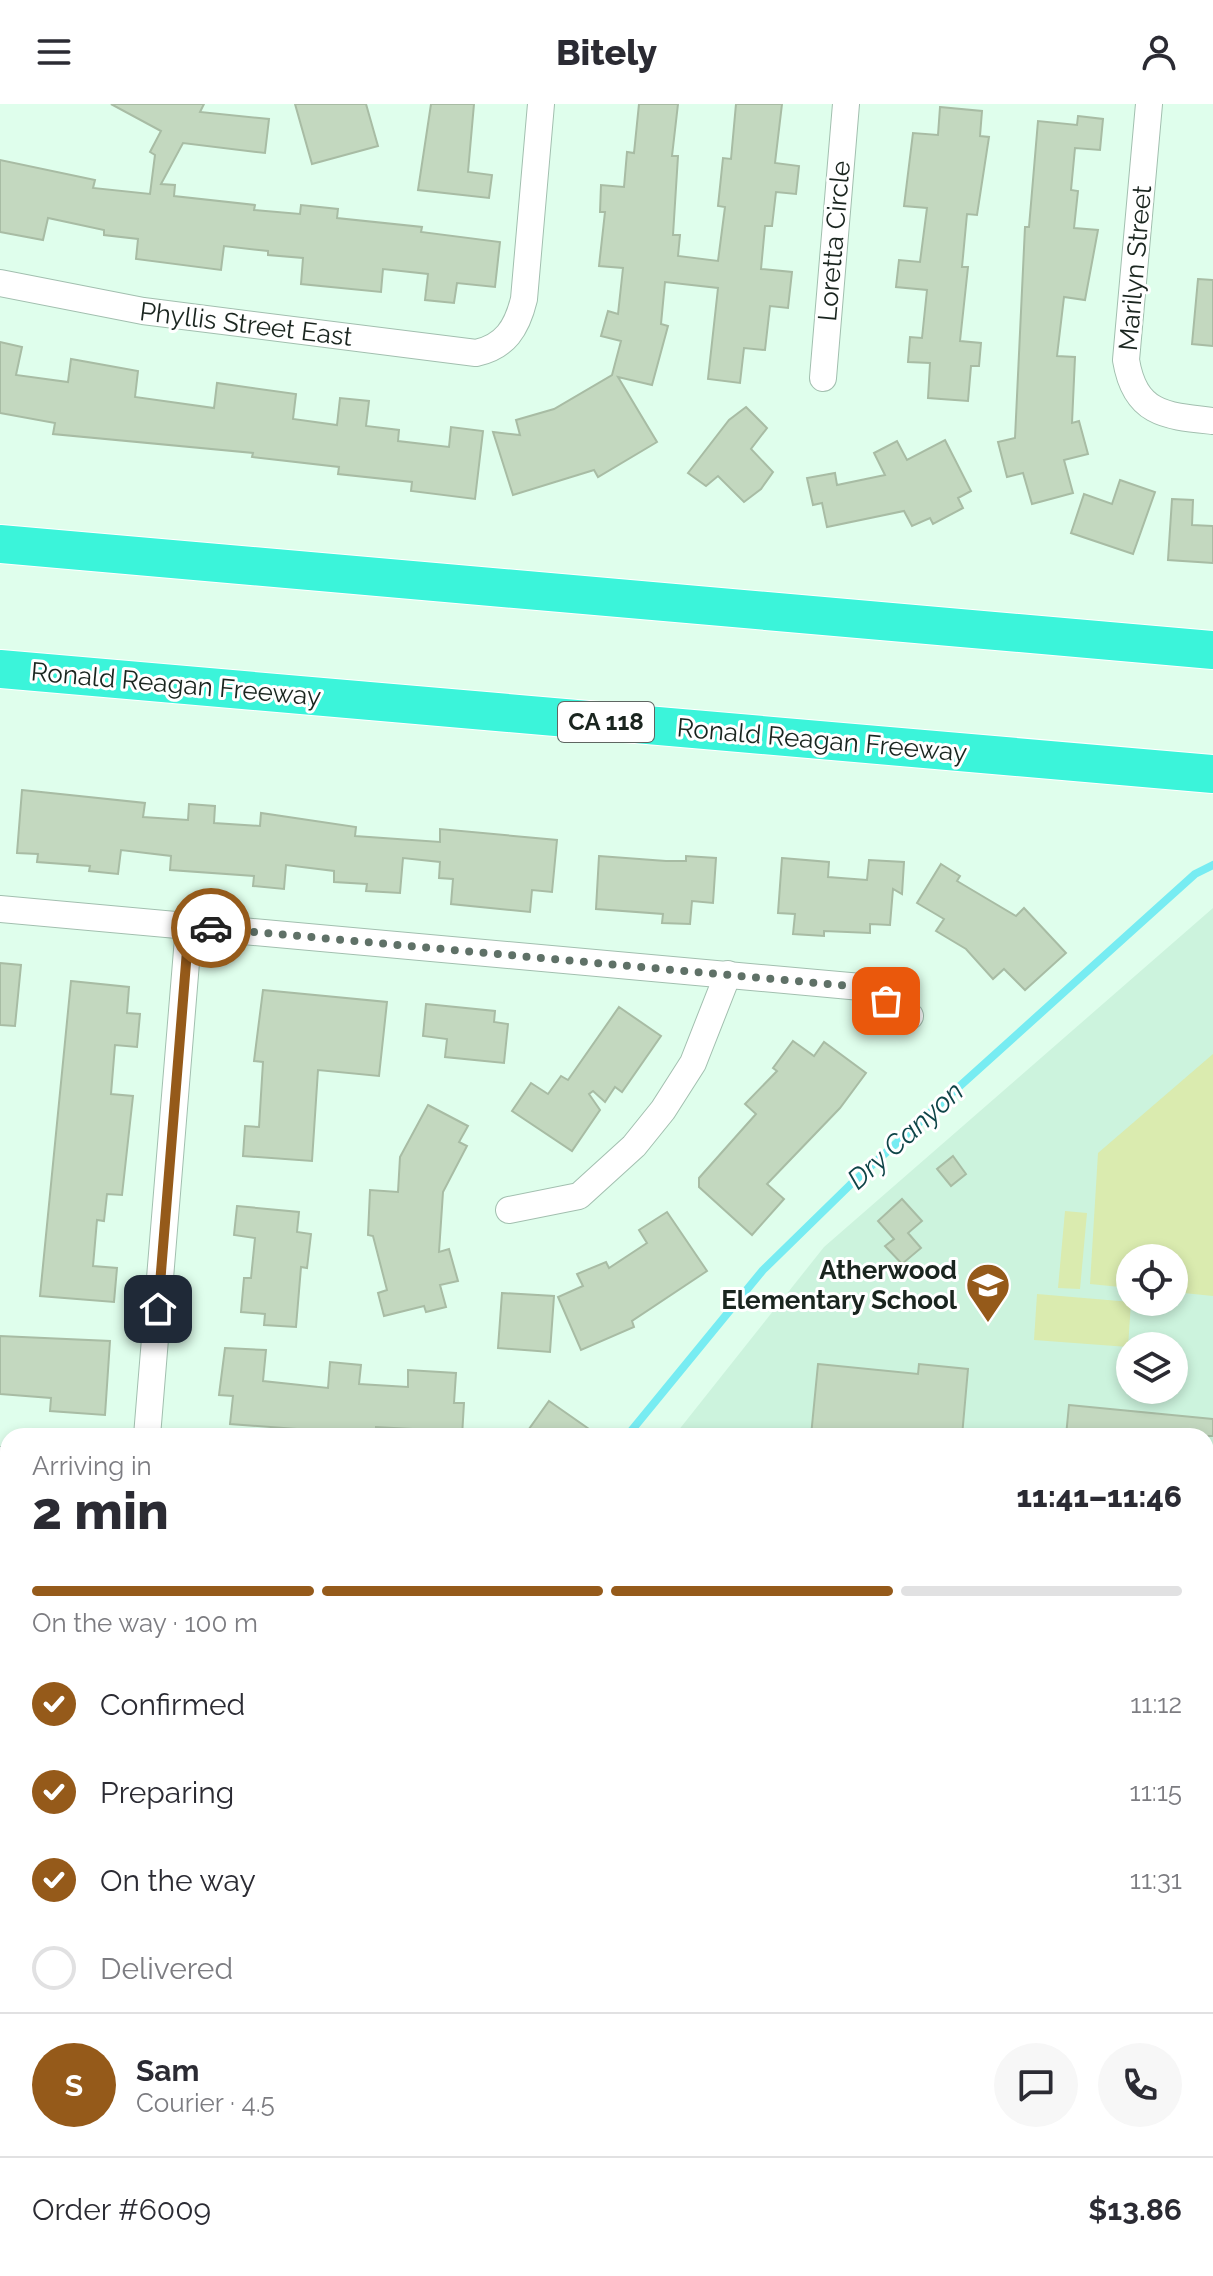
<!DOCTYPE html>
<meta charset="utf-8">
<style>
body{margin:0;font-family:Raleway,sans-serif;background:#f7f7f7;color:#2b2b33;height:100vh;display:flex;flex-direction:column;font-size:30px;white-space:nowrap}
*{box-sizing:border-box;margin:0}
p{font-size:26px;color:#7c7c81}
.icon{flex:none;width:44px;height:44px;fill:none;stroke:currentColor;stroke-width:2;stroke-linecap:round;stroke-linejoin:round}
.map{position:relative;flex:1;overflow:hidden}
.panel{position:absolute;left:0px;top:1324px;width:1214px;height:848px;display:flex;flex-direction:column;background:#fff;border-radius:24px 24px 0 0;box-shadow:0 4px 12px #0003}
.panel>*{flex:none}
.tools{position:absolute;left:1116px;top:1140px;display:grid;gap:16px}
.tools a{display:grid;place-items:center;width:72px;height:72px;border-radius:50%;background:#fff;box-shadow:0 4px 12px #0003;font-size:40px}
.pin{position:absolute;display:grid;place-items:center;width:68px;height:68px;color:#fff;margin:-34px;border-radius:16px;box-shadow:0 4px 12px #0006}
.courier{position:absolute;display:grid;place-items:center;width:80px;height:80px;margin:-40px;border:6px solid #955a1a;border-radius:50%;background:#fff;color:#222;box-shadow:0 2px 10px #0007}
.overview em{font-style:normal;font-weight:800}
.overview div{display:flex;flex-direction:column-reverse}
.overview{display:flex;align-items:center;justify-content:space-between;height:136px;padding:0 32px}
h1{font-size:52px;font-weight:800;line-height:60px}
.bar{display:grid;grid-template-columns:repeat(4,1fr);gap:12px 8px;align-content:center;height:96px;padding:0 32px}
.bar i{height:10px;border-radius:6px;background:#e1e1e2}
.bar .on{background:#955a1a}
.bar p{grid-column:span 4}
.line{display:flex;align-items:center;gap:20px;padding:0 32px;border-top:2px solid #e1e1e2}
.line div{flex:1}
.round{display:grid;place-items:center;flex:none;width:84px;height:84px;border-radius:42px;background:#f7f7f7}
ol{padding:0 32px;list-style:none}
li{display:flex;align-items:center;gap:24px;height:88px}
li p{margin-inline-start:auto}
li .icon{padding:8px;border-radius:50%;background:#955a1a;color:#fff;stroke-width:4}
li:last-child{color:#7c7c81}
li i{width:44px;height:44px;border:4px solid #e1e1e2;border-radius:50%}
header{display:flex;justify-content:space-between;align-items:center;height:104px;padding:0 32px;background:#fff;font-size:36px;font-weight:800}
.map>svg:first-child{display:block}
</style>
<header><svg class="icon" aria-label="menu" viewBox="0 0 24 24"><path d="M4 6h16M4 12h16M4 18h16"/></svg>Bitely<svg class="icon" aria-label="person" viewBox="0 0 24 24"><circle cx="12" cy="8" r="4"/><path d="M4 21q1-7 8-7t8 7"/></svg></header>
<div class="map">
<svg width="1213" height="2172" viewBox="0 0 1213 2172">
<rect width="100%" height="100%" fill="#dffeec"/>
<path fill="#ccf3dd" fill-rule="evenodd" d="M1213,804V1626H1206V1332H674L824,1143ZM1130,1154H1174V1198H1130ZM1130,1242H1174V1286H1130Z"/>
<g fill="#daebaf">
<polygon points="1213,950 1213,1192 1174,1188 1174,1154 1130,1154 1130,1184 1090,1180 1098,1049"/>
<polygon points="1065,1107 1087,1109 1080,1185 1058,1184"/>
<polygon points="1037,1190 1131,1198 1128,1243 1034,1236"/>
</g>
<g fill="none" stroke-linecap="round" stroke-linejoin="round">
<g stroke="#77ecf2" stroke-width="8">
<polyline points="627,1332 763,1166 850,1081 1195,770 1213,761"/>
<polyline points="251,2172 252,2164"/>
</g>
</g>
<g fill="#c3d8bf" stroke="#a8bca4" stroke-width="2">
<polygon points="111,0 204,0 200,8 269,15 265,49 183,39 161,80 175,81 174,92 255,101 254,106 300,110 301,101 338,105 337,114 422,123 421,128 500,138 495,183 457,179 454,199 425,196 428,170 383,165 381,188 301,180 303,154 268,151 268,147 224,142 221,166 136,155 138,135 104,131 104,126 48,114 43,136 0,128 0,56 95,76 93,84 150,90 155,51 150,48 161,27"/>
<polygon points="295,0 366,0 378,42 312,60"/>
<polygon points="431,0 474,0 468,68 492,71 489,94 418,86"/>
<polygon points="639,0 678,0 672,52 678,52 673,131 680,131 678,152 718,157 725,103 718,102 723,54 731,55 736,0 782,0 775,59 799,62 796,90 776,88 772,122 765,122 761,165 792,168 788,204 770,202 765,246 744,244 740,279 708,275 718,184 665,178 661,220 668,222 652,281 618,273 657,338 598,373 594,366 513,391 493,328 520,331 516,316 554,305 612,271 621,237 601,232 608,207 618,210 623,164 599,162 605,108 600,108 601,81 624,83 627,48 634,49"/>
<polygon points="940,3 982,7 980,32 989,33 977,111 967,110 962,163 968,163 960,237 981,239 979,262 971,262 968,297 928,294 930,259 908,258 910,233 922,234 927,186 896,183 899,156 920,158 927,104 904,102 913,29 938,31"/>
<polygon points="1078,12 1103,15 1100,46 1075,44 1071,86 1078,87 1074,124 1098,126 1085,196 1064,193 1057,252 1075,253 1072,319 1079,317 1088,350 1064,356 1073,389 1032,400 1023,369 1007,373 998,338 1015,334 1025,123 1029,123 1038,17 1077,21"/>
<polygon points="1198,175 1213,176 1213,242 1192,240"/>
<polygon points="0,238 22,243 16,271 68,278 71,255 138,267 135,293 214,304 217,279 296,290 293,315 337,321 340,294 369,297 366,322 399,326 398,337 449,343 451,323 483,327 475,395 411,387 412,378 338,370 339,363 252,353 253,349 53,330 55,319 0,309"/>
<polygon points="746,303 767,324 751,345 773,368 761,385 744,398 718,372 706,382 688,369 729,316"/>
<polygon points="945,336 971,387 958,394 963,404 933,420 930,414 912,422 904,407 827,423 822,399 813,401 807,374 835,369 837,381 885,371 874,349 897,337 907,356"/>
<polygon points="1120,376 1155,388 1133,450 1071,429 1084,390 1112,400"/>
<polygon points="1172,395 1193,396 1192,421 1213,422 1213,459 1168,456"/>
<polygon points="22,686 145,699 143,713 188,716 189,700 215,702 214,719 260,722 261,709 356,723 355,732 440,738 440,725 557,736 552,788 532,786 530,808 451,800 453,775 439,774 440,758 403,754 400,789 366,787 367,780 334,778 334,767 286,761 284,785 253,782 254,772 170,766 171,752 121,746 118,770 89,767 90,762 37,758 38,750 17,749"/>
<polygon points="599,752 666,757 686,757 686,752 716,754 713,799 692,797 690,820 662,819 663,810 596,805"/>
<polygon points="782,754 829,758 828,773 867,776 869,756 904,758 902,790 893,785 890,821 870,820 870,829 824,827 824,832 793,830 795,810 778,809"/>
<polygon points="941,760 960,772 957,777 1016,812 1024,804 1066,849 1025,886 1004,865 993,875 966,845 936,827 944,815 917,799"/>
<polygon points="0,859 21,861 15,922 0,921"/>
<polygon points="71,877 129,883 127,909 140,910 137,943 115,941 111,990 133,992 122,1091 107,1090 104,1117 97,1116 93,1162 117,1164 114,1198 40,1192"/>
<polygon points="263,886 387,898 379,972 318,966 312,1057 243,1052 245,1022 259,1023 263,958 254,957"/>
<polygon points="426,900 495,907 494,918 508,920 504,959 445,953 447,935 423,932"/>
<polygon points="619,903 661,932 622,988 615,983 605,998 593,987 589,990 600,1006 572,1047 512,1007 531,979 548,990 561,972 568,976"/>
<polygon points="793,937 814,952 824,938 866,969 840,1004 767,1080 784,1095 752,1131 699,1083 699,1074 756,1010 745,1000 777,967 773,964"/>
<polygon points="428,1001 468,1022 459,1038 467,1042 443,1088 439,1148 449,1145 458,1177 440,1181 446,1203 426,1208 424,1202 384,1212 378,1189 387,1186 373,1132 368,1131 370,1086 398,1088 400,1053"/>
<polygon points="953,1052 966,1070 951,1082 937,1065"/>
<polygon points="902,1095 922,1117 908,1129 921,1144 902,1160 885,1142 894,1135 878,1117"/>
<polygon points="237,1102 299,1108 297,1128 311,1130 307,1164 301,1163 296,1223 264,1221 265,1210 241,1208 244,1174 251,1174 255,1134 234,1131"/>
<polygon points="667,1108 707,1167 632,1217 634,1223 581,1246 558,1193 583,1182 577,1170 606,1158 609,1164 647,1139 639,1126"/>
<polygon points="502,1189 554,1192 550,1248 498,1244"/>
<polygon points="0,1232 110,1237 105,1311 50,1307 51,1294 0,1290"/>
<polygon points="225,1244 266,1246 263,1277 328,1284 330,1258 361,1261 359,1280 408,1283 408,1266 456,1269 454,1299 464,1299 462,1332 429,1332 430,1326 376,1323 376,1331 230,1320 233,1292 219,1291"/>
<polygon points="818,1260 918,1270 919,1260 968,1265 962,1332 811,1332"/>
<polygon points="549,1297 599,1332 524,1332"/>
<polygon points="1069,1301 1213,1315 1213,1332 1066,1332"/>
</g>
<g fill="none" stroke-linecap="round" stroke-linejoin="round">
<g stroke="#a2bfaf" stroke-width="28">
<g id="minor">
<path d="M1149,0L1126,256C1135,310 1165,312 1213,317"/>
<path d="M0,179L143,207L476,249C505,243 517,224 524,195L541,0"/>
<polyline points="823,274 846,0"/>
<polyline points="0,805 861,883 910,912"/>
<polyline points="509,1106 579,1092 634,1042 663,1006 693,959 728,870"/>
<polyline points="147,1332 189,822"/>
<polyline points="0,1356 8,1356"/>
<polyline points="1206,1661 1213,1662"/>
<polyline points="1206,2122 1213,2123"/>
<polyline points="81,2172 82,2164"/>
</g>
</g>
<g stroke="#fff" stroke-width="40">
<g id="highway">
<polyline points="0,440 1213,546"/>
<polyline points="0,565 1213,670"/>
</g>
</g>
<use href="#minor" stroke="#fff" stroke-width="26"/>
<use href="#highway" stroke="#3bf4da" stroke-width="38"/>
</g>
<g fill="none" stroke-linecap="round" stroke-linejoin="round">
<polyline stroke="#5f7167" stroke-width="8" stroke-dasharray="0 14.4" points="211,824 861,883 886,897"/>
<polyline stroke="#955a1a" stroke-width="10" points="158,1205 189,822 211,824"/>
</g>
<defs>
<g id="school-pin" transform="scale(2.3)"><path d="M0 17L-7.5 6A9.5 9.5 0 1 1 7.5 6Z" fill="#955a1a" stroke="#fff"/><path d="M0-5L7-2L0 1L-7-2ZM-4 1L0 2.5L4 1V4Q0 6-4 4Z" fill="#fff"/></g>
</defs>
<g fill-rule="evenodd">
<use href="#school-pin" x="988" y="1181"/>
</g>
<g text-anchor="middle" stroke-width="6" stroke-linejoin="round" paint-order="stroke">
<rect fill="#fff" stroke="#5f6662" stroke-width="2" x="558" y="598" width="96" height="40" rx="6"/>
<g font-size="24" font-weight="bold" fill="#1a251f">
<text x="606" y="626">CA 118</text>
</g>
<g font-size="26" fill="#1a251f" stroke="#fff">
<text transform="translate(834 137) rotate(-85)" y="9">Loretta Circle</text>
<text transform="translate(1135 164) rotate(-85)" y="9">Marilyn Street</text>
<text transform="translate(246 220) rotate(7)" y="9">Phyllis Street East</text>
<text transform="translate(176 580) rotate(5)" y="9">Ronald Reagan Freeway</text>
<text transform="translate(822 636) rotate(5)" y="9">Ronald Reagan Freeway</text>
</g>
<g font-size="26" font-weight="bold" fill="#1a251f" stroke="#fff" text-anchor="end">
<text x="957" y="1175">Atherwood<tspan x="957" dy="30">Elementary School</tspan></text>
</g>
<g font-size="28" font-style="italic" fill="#0f4548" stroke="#fff">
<text transform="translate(905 1031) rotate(-42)" y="10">Dry Canyon</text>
</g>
</g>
</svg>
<div class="tools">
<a><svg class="icon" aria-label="locate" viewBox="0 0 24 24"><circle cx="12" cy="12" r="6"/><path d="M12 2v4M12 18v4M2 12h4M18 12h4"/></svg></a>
<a><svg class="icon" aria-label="layers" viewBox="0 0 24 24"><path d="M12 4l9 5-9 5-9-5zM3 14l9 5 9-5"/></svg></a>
</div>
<div class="pin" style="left:886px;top:897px;background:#ea580c"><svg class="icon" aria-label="bag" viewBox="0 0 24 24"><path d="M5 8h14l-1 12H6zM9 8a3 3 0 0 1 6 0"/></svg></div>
<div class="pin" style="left:158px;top:1205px;background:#1f2937"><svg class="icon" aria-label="home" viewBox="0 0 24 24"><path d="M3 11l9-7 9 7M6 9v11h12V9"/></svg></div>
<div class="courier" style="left:211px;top:824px"><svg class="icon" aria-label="car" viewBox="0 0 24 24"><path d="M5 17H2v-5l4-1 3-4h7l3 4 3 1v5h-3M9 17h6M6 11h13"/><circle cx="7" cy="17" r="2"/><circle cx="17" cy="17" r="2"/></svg></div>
<section class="panel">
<div class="overview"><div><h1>2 min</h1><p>Arriving in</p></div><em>11:41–11:46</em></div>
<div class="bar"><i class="on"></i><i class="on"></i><i class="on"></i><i></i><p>On the way · 100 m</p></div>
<ol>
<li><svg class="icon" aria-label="check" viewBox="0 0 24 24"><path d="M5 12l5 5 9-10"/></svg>Confirmed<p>11:12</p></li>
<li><svg class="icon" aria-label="check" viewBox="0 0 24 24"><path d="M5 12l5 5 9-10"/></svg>Preparing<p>11:15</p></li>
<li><svg class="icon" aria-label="check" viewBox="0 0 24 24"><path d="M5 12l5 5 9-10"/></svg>On the way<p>11:31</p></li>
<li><i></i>Delivered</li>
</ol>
<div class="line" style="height:144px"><b class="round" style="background:#955a1a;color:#fff">S</b><div><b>Sam</b><p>Courier · 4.5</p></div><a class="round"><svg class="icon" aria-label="chat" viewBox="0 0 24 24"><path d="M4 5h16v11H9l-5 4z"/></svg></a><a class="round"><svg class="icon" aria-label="phone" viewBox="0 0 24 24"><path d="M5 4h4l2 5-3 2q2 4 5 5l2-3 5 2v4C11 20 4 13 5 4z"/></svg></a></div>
<div class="line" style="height:104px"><div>Order #6009</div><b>$13.86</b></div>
</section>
</div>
